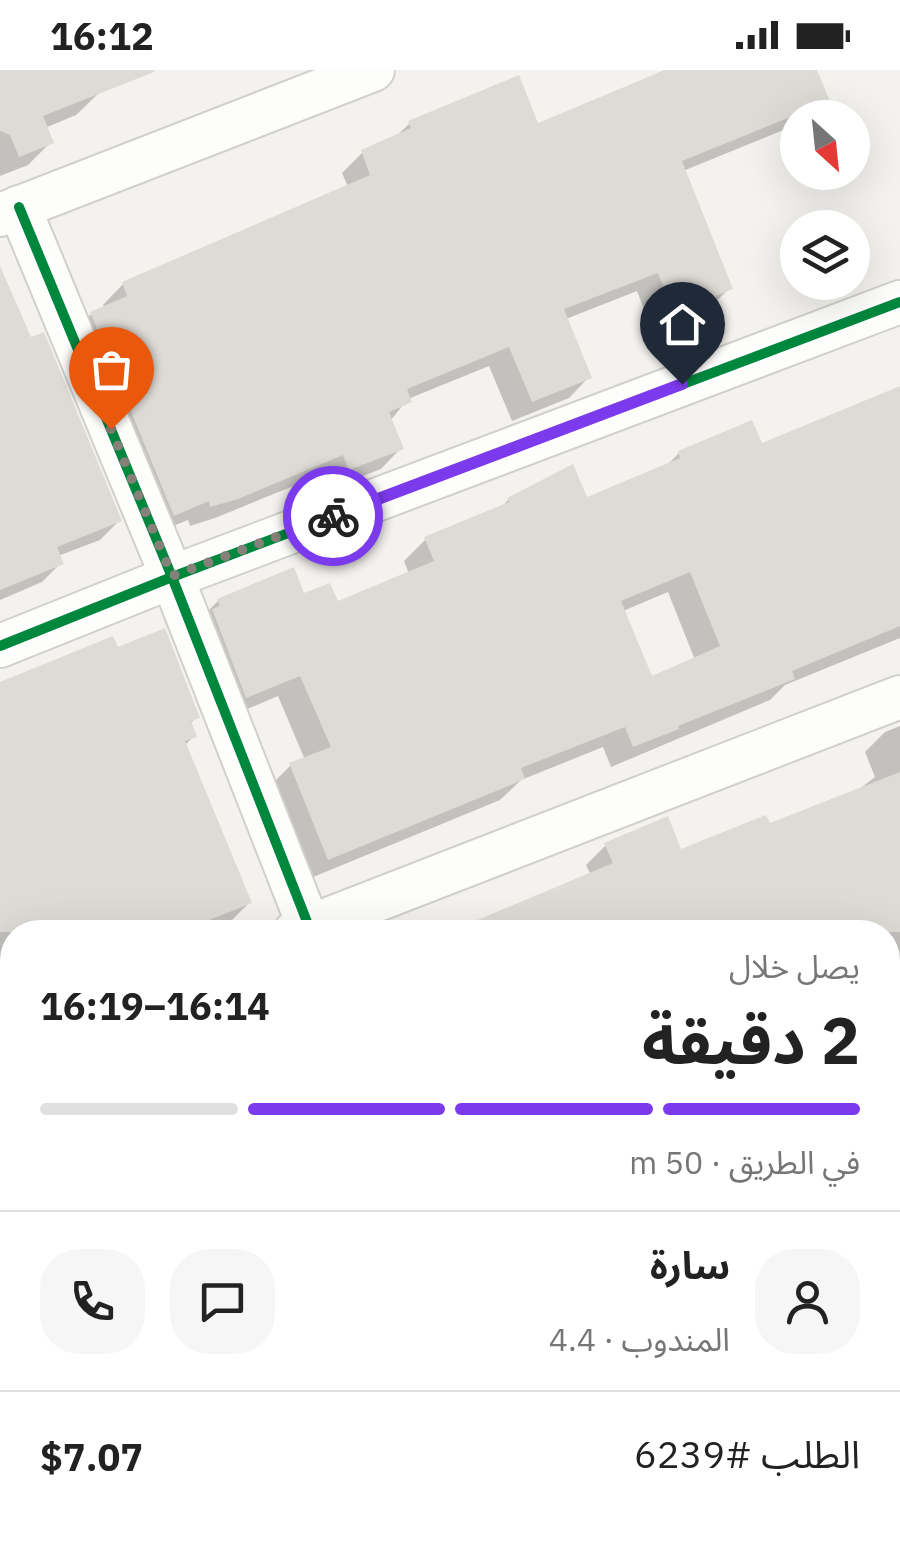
<!DOCTYPE html>
<html lang="ar">
<meta charset="utf-8">
<style>
body{margin:0;font-family:"IBM Plex Sans","Noto Sans Arabic",sans-serif;background:#f6f6f6;color:#222;direction:rtl;height:100vh;display:flex;flex-direction:column;font-size:38px;white-space:nowrap}
*{box-sizing:border-box;margin:0}
p{font-size:32px;color:#767676}
.icon{flex:none;width:55px;height:55px;fill:none;stroke:currentColor;stroke-width:2;stroke-linecap:round;stroke-linejoin:round}
.map{position:relative;flex:1;overflow:hidden;direction:ltr}
.panel{position:absolute;left:0px;top:850px;width:900px;height:622px;display:flex;flex-direction:column;background:#fff;border-radius:40px 40px 0 0;box-shadow:0 10px 40px #0002;direction:rtl}
.panel>*{flex:none}
.needle{width:65px;rotate:153deg}
.controls{position:absolute;left:780px;top:30px;display:grid;gap:20px}
.controls a{display:grid;place-items:center;width:90px;height:90px;border-radius:50%;background:#fff;box-shadow:0 10px 40px #0002;font-size:50px}
.pin{position:absolute;display:grid;place-items:center;width:85px;height:85px;color:#fff;margin:-102px -42px;border-radius:50% 50% 50% 0;rotate:-45deg;box-shadow:0 0 10px #0007}
.pin .icon{rotate:45deg}
.courier{position:absolute;display:grid;place-items:center;width:100px;height:100px;margin:-50px;border:8px solid #7c3aed;border-radius:50%;background:#fff;color:#222;box-shadow:0 2px 12px #0007}
.head em{font-style:normal;font-weight:700}
.head div{display:flex;flex-direction:column-reverse}
.head{display:flex;align-items:center;justify-content:space-between;height:170px;padding:0 40px}
h1{font-size:65px;font-weight:700;line-height:75px}
.bar{display:grid;grid-template-columns:repeat(4,1fr);gap:15px 10px;align-content:center;height:120px;padding:0 40px}
.bar i{height:12px;border-radius:8px;background:#e0e0e0}
.bar .selected{background:#7c3aed}
.bar p{grid-column:span 4}
.line{display:flex;align-items:center;gap:25px;padding:0 40px;border-top:2px solid #e0e0e0}
.line div{flex:1}
.round{display:grid;place-items:center;flex:none;width:105px;height:105px;border-radius:40px;background:#f6f6f6}
.status{display:flex;justify-content:space-between;align-items:center;height:70px;padding:0 50px;background:#fff;direction:ltr}
.status svg{height:28px;fill:currentColor}
.map>svg:first-child{display:block}
</style>
<div class="status"><b>16:12</b><svg viewBox="0 0 49 12"><path d="M0 12V9h3v3zM5 12V6h3v6zM10 12V3h3v9zM15 12V0h3v12zM26 1h20v11H26zM47 4h2v5h-2z"/></svg></div>
<div class="map">
<svg width="900" height="1472" viewBox="0 0 900 1472">
<rect width="100%" height="100%" fill="#f4f2ee"/>
<g fill="#0003" fill-rule="evenodd">
<polygon points="0,0 95,0 100,22 76,45 45,58 51,72 28,95 0,106"/>
<polygon points="665,0 814,0 827,30 810,48 798,48 798,54 683,101 730,218 709,238 653,262 637,221 566,249 589,307 569,328 512,351 489,296 408,329 390,351 401,378 381,399 329,419 323,404 215,448 190,456 188,450 153,464 71,265 91,244 105,239 103,235 123,214 348,117 342,103 362,83 394,68 410,53 537,56"/>
<polygon points="0,270 119,451 100,470 58,486 61,493 42,512 0,530"/>
<path d="M900,325V568L785,615L770,630L611,697L603,677L521,710L500,730L306,810L269,717L291,695L305,690L278,626L224,649L196,553L218,531L303,526L337,534L409,504L404,491L426,469L500,439L508,430H586L665,397L679,383L760,376ZM668,522L695,590L650,609L623,541Z"/>
<polygon points="117,580 197,647 189,655 194,666 184,676 249,833 228,854 206,862 12,862 9,935 0,913 0,615"/>
<polygon points="900,656 900,986 888,960 888,862 498,862 496,856 591,805 586,795 606,775 680,782 769,756 854,723 875,707 865,682 885,662"/>
<polygon points="900,1113 900,1384 888,1389 888,1118"/>
<polygon points="33,1460 116,1460 121,1472 38,1472"/>
<polygon points="132,1460 491,1460 484,1467 486,1472 142,1472"/>
<polygon points="568,1460 703,1460 677,1472 586,1472 584,1467 573,1472"/>
</g>
<g fill="#dedbd6" fill-rule="evenodd">
<polygon points="0,0 154,0 154,2 43,46 54,73 19,87 10,65 0,61"/>
<polygon points="665,0 817,0 830,31 682,91 733,219 674,243 658,203 564,239 592,308 532,332 509,277 407,319 412,332 389,342 404,379 349,400 343,385 238,429 210,437 209,431 174,446 90,242 127,226 122,212 370,105 361,80 411,58 408,51 519,5 538,53"/>
<polygon points="0,196 31,267 44,262 122,451 57,477 64,494 0,520"/>
<path d="M900,316V556L792,601L795,609L678,656L679,659L633,677L625,657L521,698L525,709L328,790L289,693L331,677L300,606L246,628L212,539L220,536L217,529L294,497L304,523L330,513L338,531L434,491L424,467L509,432L507,428L573,394L587,427L680,388L678,381L752,350L762,373ZM690,502L720,576L652,606L621,531Z"/>
<polygon points="165,558 200,648 191,651 197,667 185,671 252,833 179,862 0,862 0,612 113,566 118,577"/>
<polygon points="900,702 900,862 449,862 613,793 604,773 668,746 681,779 766,745 770,753"/>
</g>
<g fill="none" stroke-linecap="round" stroke-linejoin="round">
<g stroke="#d2d0cb" stroke-width="46">
<g id="minor">
<polyline points="19,137 172,507 311,862"/>
<polyline points="0,145 373,0"/>
<polyline points="0,576 172,507 900,232"/>
<polyline points="295,862 900,627"/>
<polyline points="0,976 12,972"/>
<polyline points="888,1023 900,1018"/>
<polyline points="0,1105 12,1137"/>
<polyline points="0,1407 12,1402"/>
<polyline points="143,1460 148,1472"/>
<polyline points="541,1460 546,1472"/>
<polyline points="838,1472 868,1460"/>
</g>
</g>
<use href="#minor" stroke="#fdfdfc" stroke-width="42"/>
<g stroke="#fff" stroke-width="16">
<g id="cycleway">
<polyline points="19,137 172,507 311,862"/>
<polyline points="0,576 172,507 900,232"/>
</g>
</g>
<use href="#cycleway" stroke="#00873e" stroke-width="10"/>
</g>
<g fill="none" stroke-linecap="round" stroke-linejoin="round">
<polyline stroke="#868178" stroke-width="10" stroke-dasharray="0 18" points="111,359 172,506 333,446"/>
<polyline stroke="#7c3aed" stroke-width="12" points="333,446 682,314"/>
</g>
</svg>
<div class="controls">
<a><svg class="needle" viewBox="-14 -14 28 28"><path d="M0-13l5 13h-10z" fill="#e53935"/><path d="M0 13l5-13h-10z" fill="#767676"/></svg></a>
<a><svg class="icon" aria-label="layers" viewBox="0 0 24 24"><path d="M12 4l9 5-9 5-9-5zM3 14l9 5 9-5"/></svg></a>
</div>
<div class="pin" style="left:111px;top:359px;background:#ea580c"><svg class="icon" aria-label="bag" viewBox="0 0 24 24"><path d="M5 8h14l-1 12H6zM9 8a3 3 0 0 1 6 0"/></svg></div>
<div class="pin" style="left:682px;top:314px;background:#1f2937"><svg class="icon" aria-label="home" viewBox="0 0 24 24"><path d="M3 11l9-7 9 7M6 9v11h12V9"/></svg></div>
<div class="courier" style="left:333px;top:446px"><svg class="icon" aria-label="bike" viewBox="0 0 24 24"><circle cx="6" cy="16" r="4"/><circle cx="18" cy="16" r="4"/><path d="M6 16l4-8h5l3 8M10 8l3 8H6M13 5h3"/></svg></div>
<section class="panel">
<div class="head"><div><h1>2 دقيقة</h1><p>يصل خلال</p></div><em>16:14–16:19</em></div>
<div class="bar"><i class="selected"></i><i class="selected"></i><i class="selected"></i><i></i><p>في الطريق · 50 m</p></div>
<div class="line" style="height:180px"><a class="round"><svg class="icon" aria-label="person" viewBox="0 0 24 24"><circle cx="12" cy="8" r="4"/><path d="M4 21q1-7 8-7t8 7"/></svg></a><div><b>سارة</b><p>المندوب · 4.4</p></div><a class="round"><svg class="icon" aria-label="chat" viewBox="0 0 24 24"><path d="M4 5h16v11H9l-5 4z"/></svg></a><a class="round"><svg class="icon" aria-label="phone" viewBox="0 0 24 24"><path d="M5 4h4l2 5-3 2q2 4 5 5l2-3 5 2v4C11 20 4 13 5 4z"/></svg></a></div>
<div class="line" style="height:130px"><div>الطلب #6239</div><b>$7.07</b></div>
</section>
</div>
